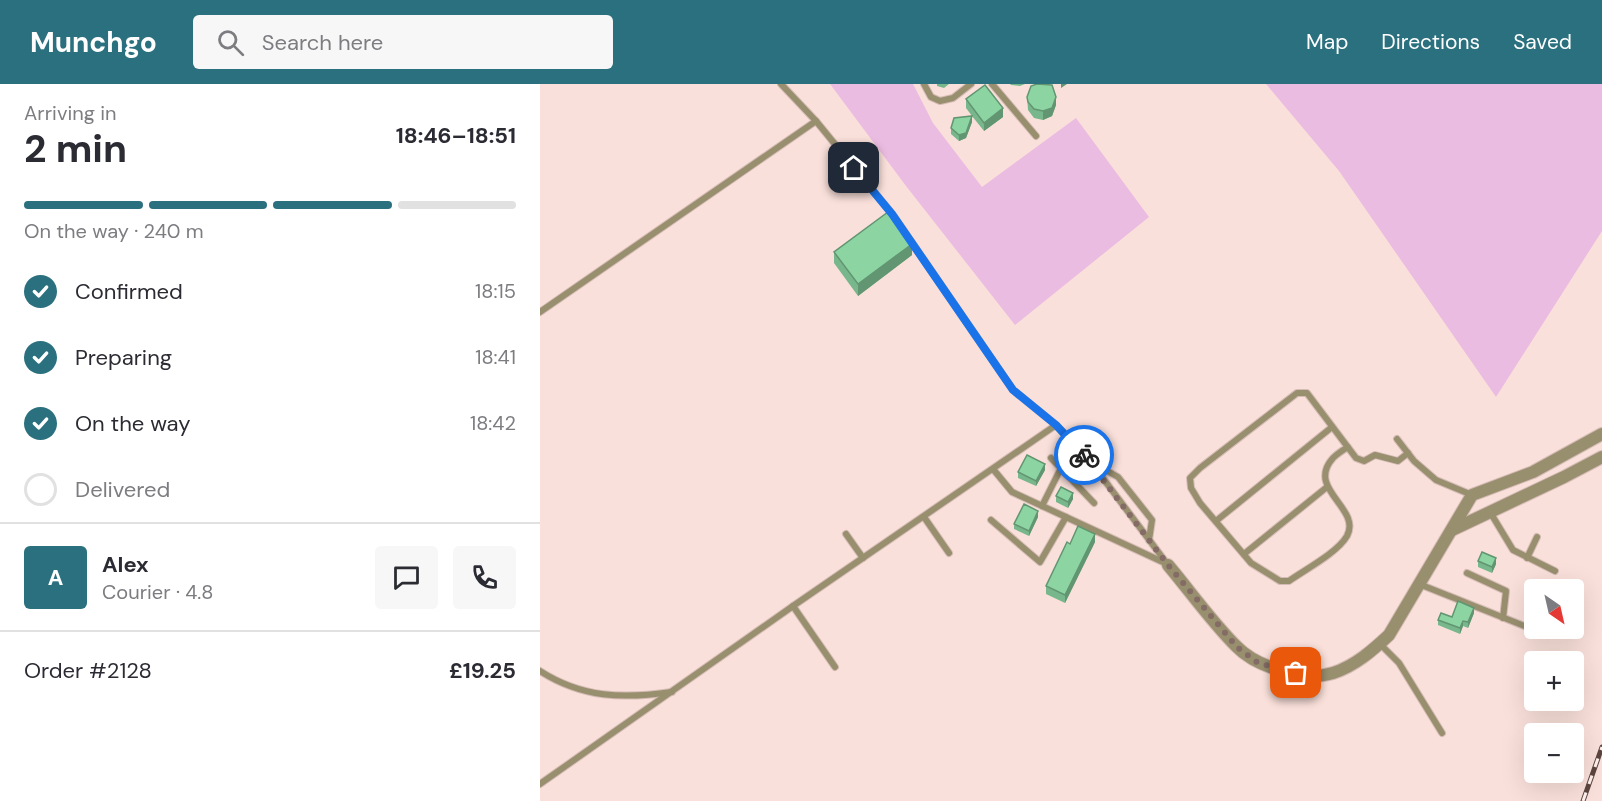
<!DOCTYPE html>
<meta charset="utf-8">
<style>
body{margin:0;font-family:"DM Sans",sans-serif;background:#f7f7f7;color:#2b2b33;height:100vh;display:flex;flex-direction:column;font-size:22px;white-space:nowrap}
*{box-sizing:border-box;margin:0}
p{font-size:20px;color:#7c7c81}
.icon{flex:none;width:33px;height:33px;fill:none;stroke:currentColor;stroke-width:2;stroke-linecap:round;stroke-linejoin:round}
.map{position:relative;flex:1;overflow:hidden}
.sheet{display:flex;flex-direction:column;background:#fff;width:540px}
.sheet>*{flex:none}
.needle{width:39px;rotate:146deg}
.controls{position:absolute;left:984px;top:495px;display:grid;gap:12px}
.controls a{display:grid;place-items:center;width:60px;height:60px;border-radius:6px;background:#fff;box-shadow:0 6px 24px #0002;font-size:30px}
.pin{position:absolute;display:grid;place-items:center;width:51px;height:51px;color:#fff;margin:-26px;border-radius:12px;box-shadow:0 3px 9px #0006}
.courier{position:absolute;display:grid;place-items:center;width:60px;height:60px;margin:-30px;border:4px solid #1a73e8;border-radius:50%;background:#fff;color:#222;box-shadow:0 2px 8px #0007}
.headline em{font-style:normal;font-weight:700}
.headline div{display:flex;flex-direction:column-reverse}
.headline{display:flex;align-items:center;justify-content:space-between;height:102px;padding:0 24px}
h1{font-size:39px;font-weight:700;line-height:45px}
.bar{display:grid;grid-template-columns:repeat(4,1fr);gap:9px 6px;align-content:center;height:72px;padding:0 24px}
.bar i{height:8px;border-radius:4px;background:#e1e1e2}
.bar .selected{background:#2a707e}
.bar p{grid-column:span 4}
.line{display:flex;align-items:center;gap:15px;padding:0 24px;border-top:2px solid #e1e1e2}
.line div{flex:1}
.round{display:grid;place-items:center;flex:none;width:63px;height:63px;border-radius:6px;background:#f7f7f7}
ol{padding:0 24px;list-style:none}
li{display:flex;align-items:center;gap:18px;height:66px}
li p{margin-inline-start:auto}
li .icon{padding:6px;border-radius:50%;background:#2a707e;color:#fff;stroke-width:4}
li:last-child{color:#7c7c81}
li i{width:33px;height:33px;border:3px solid #e1e1e2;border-radius:50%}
header{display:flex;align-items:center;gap:36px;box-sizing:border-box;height:84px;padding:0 30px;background:#2a707e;color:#fff}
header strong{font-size:28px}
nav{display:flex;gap:33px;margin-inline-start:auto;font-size:21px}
.search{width:420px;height:54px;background:#f7f7f7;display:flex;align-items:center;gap:15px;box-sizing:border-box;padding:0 21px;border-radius:6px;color:#7c7c81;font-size:22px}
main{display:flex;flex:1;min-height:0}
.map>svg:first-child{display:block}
</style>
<header>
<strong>Munchgo</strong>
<div class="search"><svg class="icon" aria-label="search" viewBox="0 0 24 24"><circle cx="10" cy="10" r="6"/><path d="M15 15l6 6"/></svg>Search here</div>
<nav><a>Map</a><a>Directions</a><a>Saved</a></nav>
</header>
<main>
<section class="sheet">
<div class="headline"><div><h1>2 min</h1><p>Arriving in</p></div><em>18:46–18:51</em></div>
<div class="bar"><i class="selected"></i><i class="selected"></i><i class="selected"></i><i></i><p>On the way · 240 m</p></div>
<ol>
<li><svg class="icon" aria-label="check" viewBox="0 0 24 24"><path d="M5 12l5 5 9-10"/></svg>Confirmed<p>18:15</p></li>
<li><svg class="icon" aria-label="check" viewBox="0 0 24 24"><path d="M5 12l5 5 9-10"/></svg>Preparing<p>18:41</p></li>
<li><svg class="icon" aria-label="check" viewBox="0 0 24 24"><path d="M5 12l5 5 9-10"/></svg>On the way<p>18:42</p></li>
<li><i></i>Delivered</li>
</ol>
<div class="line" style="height:108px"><b class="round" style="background:#2a707e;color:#fff">A</b><div><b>Alex</b><p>Courier · 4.8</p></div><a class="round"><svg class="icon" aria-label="chat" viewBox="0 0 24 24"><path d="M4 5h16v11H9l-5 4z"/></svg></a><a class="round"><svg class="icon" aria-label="phone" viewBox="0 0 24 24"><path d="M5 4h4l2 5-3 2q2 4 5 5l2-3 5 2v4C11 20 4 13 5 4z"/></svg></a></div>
<div class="line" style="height:78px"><div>Order #2128</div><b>£19.25</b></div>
</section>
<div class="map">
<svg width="1062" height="717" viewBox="0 0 1062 717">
<rect width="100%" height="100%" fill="#fae0da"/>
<g fill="#ebbce1">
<polygon points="290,0 373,0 393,39 442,103 536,34 609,133 475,241 366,102"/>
<polygon points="726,0 1062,0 1062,147 956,313 799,87"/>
</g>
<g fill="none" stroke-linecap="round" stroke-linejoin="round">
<g stroke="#d6bcb6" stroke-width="8">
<g id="service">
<polyline points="241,0 276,37 353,131 473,306 516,341 550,377 628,481"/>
<polyline points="384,0 391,13 400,17 413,14 431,0"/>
<polyline points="452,0 496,52"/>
<polyline points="0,228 276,37"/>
<polyline points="857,355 874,377 896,396 932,411"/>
<path d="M808,363C803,366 797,370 793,374C765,405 822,424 807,452C797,469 766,485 749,497H740L711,479L660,419L651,404L650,394L660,384L757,309H767L816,374L824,377L835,371L858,377L868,369"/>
<polyline points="511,374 554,419"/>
<polyline points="553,379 578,393 612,436 609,456"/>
<polyline points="453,385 472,408 625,479"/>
<polyline points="502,422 521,384"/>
<polyline points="950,428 973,466 1015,487"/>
<polyline points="384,433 409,469"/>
<polyline points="451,436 500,478 526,433"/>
<polyline points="676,437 792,343"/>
<polyline points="306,450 323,474"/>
<polyline points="704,470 787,403"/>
<polyline points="987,474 997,453"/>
<polyline points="927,489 966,507 963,534"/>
<polyline points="879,500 1007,551"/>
<polyline points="253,522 295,583"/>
<polyline points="840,560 859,579 902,649"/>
<path d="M0,587C42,614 83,615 132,608"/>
<polyline points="0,700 253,522 516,341"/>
</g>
</g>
<g stroke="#d6bcb6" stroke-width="14">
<g id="minor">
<polyline points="912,446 1024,393 1062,373"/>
<path d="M628,481C650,507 671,537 696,562C716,583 764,598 793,589C815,582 833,566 849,551L932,411L993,388L1062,350"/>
</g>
</g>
<use href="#service" stroke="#988f6f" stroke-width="6"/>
<use href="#minor" stroke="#988f6f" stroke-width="12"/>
<g stroke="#5d453f" stroke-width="5">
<polyline id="rail" points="1043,717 1062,663"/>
</g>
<use href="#rail" stroke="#fef1ee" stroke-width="3" stroke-dasharray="9" stroke-linecap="butt"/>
</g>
<g fill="#78b78b">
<polygon points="397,0 409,0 404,4 397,2"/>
<polygon points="470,0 485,0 480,2 471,1"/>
<polygon points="487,13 516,21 512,32 503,36 494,34 488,26"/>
<polygon points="426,15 463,33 444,47 432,32 432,38 426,54 419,57 411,50 411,44 432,32 426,24"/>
<polygon points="294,168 372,171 318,212 294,179"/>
<polygon points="505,386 496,402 478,394 478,388"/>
<polygon points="516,412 533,415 528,424 516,418"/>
<polygon points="498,433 489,452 474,445 474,440"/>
<polygon points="555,458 525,519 506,510 506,502 530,460"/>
<polygon points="938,477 956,480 952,489 938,483"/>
<polygon points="934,529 928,544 923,542 920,550 898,541 898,536"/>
</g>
<g fill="#629571">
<polygon points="521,0 527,0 521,4"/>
<polygon points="516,13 516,21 512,32 503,36 503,27"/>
<polygon points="463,24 463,33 444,47 444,39"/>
<polygon points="432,32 432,38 426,54 419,57 419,51"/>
<polygon points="372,160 372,171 318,212 318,200"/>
<polygon points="505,380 505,386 496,402 496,397"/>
<polygon points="533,409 533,415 528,424 528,418"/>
<polygon points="498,427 498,433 489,452 489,447"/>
<polygon points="555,450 555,458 525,519 525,511"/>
<polygon points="956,474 956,480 952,489 952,483"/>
<polygon points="934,524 934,529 928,544 928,538"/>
<polygon points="923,537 923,542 920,550 920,544"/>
</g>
<g fill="#8cd5a2" stroke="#629571" stroke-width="1.5">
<polygon points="497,0 512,1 516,13 512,24 503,27 494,25 488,18 487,13 491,2"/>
<polygon points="445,1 463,24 444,39 426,15"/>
<polygon points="432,32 426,49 419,51 411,44 414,34"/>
<polygon points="348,128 372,160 318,200 294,168"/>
<polygon points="487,371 505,380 496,397 478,388"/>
<polygon points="521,403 533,409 528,418 516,412"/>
<polygon points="484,420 498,427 489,447 474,440"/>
<polygon points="538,442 555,450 525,511 506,502 527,458 530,460"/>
<polygon points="942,468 956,474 952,483 938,477"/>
<polygon points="918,517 934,524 928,538 923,537 920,544 898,536 901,529 912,533"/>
</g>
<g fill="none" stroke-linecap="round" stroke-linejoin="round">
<polyline stroke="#846b65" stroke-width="6" stroke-dasharray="0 10.8" points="544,371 628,481 697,563 718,579 756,589"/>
<polyline stroke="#1a73e8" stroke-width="8" points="314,84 352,130 473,306 516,341 544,371"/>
</g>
</svg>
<div class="controls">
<a><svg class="needle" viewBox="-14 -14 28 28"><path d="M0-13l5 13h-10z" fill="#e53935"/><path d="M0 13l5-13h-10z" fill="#7c7c81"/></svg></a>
<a>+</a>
<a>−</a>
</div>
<div class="pin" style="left:756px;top:589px;background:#ea580c"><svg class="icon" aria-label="bag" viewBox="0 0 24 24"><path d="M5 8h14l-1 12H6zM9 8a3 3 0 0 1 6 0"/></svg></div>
<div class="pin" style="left:314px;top:84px;background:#1f2937"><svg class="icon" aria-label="home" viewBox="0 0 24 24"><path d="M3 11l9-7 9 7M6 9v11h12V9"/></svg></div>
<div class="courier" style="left:544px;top:371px"><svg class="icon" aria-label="bike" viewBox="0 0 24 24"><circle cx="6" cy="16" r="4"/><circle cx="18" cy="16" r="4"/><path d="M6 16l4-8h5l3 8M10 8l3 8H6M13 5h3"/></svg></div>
</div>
</main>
